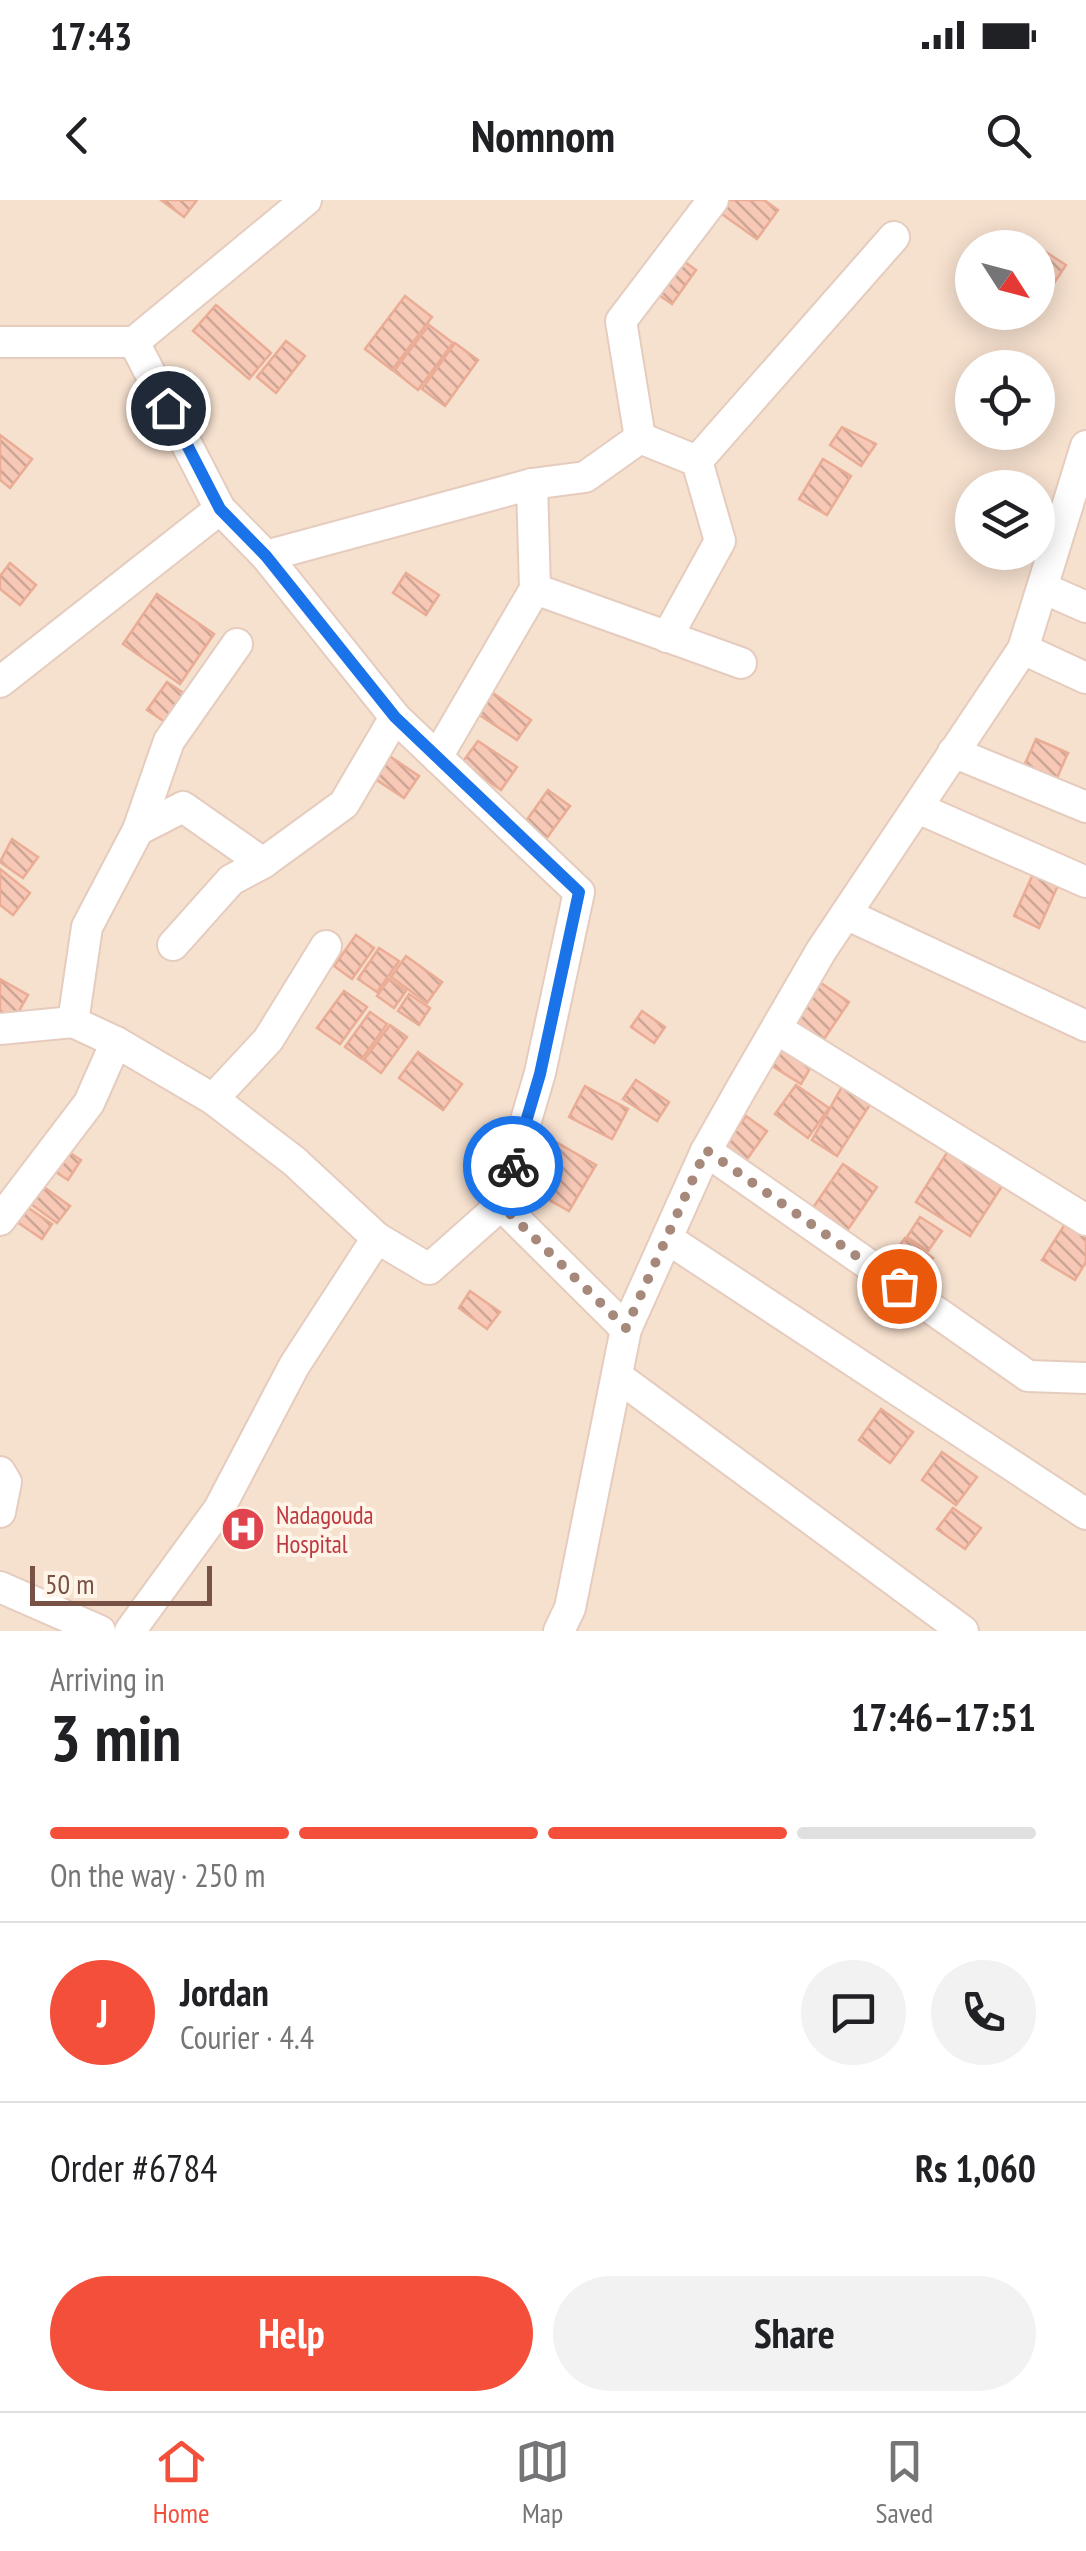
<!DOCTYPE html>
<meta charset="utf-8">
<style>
body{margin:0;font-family:"PT Sans Narrow",sans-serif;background:#f2f2f2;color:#202124;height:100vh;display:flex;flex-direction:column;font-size:38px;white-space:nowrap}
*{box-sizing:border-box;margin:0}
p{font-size:32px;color:#757577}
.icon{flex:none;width:55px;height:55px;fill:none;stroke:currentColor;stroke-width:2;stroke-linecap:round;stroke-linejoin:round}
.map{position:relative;height:1431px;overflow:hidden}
.panel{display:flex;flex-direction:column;background:#fff;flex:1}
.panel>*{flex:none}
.needle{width:65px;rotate:126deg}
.controls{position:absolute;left:955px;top:30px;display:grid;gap:20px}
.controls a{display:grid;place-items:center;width:100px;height:100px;border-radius:50%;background:#fff;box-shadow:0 5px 25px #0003;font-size:50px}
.scale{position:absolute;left:30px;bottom:25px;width:182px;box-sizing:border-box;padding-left:10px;border:5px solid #775245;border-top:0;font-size:28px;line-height:35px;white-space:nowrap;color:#775245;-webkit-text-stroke:8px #fff4e8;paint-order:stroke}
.pin{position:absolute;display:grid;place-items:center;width:85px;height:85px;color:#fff;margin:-42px;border:5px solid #fff;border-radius:50%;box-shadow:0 2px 10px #0007}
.courier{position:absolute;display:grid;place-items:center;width:100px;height:100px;margin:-50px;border:8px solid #1a73e8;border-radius:50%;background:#fff;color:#222;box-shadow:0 2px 12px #0007}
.summary em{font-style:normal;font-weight:700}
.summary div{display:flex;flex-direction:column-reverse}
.summary{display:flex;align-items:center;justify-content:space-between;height:170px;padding:0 50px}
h1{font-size:65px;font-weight:700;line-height:75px}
.bar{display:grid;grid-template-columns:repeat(4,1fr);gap:15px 10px;align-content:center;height:120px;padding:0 50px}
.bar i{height:12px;border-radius:8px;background:#e0e0e0}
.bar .on{background:#f34f3b}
.bar p{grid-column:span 4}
.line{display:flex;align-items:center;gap:25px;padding:0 50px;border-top:2px solid #e0e0e0}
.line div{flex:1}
.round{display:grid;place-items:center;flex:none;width:105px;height:105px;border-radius:52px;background:#f2f2f2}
.button{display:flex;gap:20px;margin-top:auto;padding:20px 50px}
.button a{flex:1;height:115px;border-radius:60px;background:#f34f3b;color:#fff;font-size:40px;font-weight:700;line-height:115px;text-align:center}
.button a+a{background:#f2f2f2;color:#202124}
.status{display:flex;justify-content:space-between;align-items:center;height:70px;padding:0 50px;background:#fff;direction:ltr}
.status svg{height:28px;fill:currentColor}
header{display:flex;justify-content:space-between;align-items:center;height:130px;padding:0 50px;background:#fff;font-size:45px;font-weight:700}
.tabs{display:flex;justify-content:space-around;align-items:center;height:140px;border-top:2px solid #e0e0e0;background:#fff;font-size:28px;color:#757577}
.tabs a{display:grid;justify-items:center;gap:5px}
.tabs .on{color:#f34f3b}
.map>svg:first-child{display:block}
</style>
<div class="status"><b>17:43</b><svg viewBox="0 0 49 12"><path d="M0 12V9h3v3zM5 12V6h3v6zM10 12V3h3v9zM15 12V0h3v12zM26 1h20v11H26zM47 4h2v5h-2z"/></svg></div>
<header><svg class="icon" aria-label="back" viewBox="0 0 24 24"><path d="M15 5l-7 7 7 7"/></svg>Nomnom<svg class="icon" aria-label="search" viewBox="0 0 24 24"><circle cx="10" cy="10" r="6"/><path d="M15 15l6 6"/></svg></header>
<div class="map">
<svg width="1086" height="1431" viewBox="0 0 1086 1431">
<defs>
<pattern id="building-back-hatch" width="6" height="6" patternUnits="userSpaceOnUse" patternTransform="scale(2.5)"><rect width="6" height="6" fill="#f6c8b5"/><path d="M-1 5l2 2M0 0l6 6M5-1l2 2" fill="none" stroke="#cca595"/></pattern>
</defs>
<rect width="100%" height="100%" fill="#feefe0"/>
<path fill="#f6e0ce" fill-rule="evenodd" d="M0,0H1086V1431H0ZM972,48H1038V112H972ZM972,168H1038V232H972ZM972,288H1038V352H972Z"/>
<g fill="url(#building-back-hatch)" stroke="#eaac94" stroke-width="2.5">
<polygon points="161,0 197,0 184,17"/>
<polygon points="712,0 764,0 778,10 757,39 709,5"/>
<polygon points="1018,34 1066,65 1052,86 1038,77 1038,48 1009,48"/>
<polygon points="678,57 696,70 672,104 653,91"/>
<polygon points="405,96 432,117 392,170 365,149"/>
<polygon points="216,105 271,153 249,179 193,131"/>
<polygon points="429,125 453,143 418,190 394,171"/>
<polygon points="286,141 305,156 276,193 257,177"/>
<polygon points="455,143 478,160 445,206 422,189"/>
<polygon points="842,227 876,244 861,266 830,245"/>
<polygon points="0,235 32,259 10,288 0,280"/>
<polygon points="823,259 851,276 827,315 799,299"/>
<polygon points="10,363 36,385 20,405 0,389 0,376"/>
<polygon points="406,373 439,395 426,415 393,393"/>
<polygon points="157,394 214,434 180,484 123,444"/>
<polygon points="167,482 188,496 168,524 147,510"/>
<polygon points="493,493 531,520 517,540 478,514"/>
<polygon points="1036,539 1068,553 1056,580 1024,566"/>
<polygon points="478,541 517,567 501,590 462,563"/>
<polygon points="388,555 419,576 404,598 372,577"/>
<polygon points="548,590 570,606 546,639 524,624"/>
<polygon points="12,639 38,657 23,678 0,662"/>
<polygon points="0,669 30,693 13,715 0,705"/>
<polygon points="1034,672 1059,683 1039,728 1014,716"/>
<polygon points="356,735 374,748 352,779 334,766"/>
<polygon points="379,748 399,761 377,792 358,779"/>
<polygon points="406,756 442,782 427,803 391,777"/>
<polygon points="0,779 28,795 14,820 0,812"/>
<polygon points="389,779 406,791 394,808 377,796"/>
<polygon points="818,781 849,802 822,842 791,821"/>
<polygon points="344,791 367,807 340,844 317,828"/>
<polygon points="409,794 430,808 419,825 398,811"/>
<polygon points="642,811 665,827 654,843 631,827"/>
<polygon points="370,812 387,824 362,859 345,847"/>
<polygon points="390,825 407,837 381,873 364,860"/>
<polygon points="779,839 813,863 801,884 764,861"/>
<polygon points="418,852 462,884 443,910 399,878"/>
<polygon points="636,880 669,902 657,921 623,899"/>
<polygon points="796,885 829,908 808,938 775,914"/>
<polygon points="843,885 871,903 837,956 812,940"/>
<polygon points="585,886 628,909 612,939 569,917"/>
<polygon points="746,916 767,931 740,969 717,954"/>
<polygon points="542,934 596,965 569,1011 515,981"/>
<polygon points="61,947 81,960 68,980 48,967"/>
<polygon points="948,951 1002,986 970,1036 916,1002"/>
<polygon points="843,964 877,987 842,1038 808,1015"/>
<polygon points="37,982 70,1006 57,1023 24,999"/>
<polygon points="27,1007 52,1024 42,1039 17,1022"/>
<polygon points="920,1017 942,1031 928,1051 907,1037"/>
<polygon points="1067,1021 1086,1033 1086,1062 1075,1080 1042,1060"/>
<polygon points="905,1038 933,1058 920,1077 891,1057"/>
<polygon points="470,1091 500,1112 487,1129 459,1108"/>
<polygon points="881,1209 913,1232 890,1263 859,1240"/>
<polygon points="942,1252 977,1277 956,1305 922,1280"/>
<polygon points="953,1308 981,1328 965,1349 937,1329"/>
</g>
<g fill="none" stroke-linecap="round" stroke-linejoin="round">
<g stroke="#e5ccbe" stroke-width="34">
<g id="minor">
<polyline points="0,142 134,142 306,0"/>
<polyline points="134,142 220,309 266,356 395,517 579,692 540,873 501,1005 626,1129"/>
<polyline points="640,238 621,121 713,0"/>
<polyline points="697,261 894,37"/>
<polyline points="266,356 532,284 585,277 640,238 697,261 720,341 667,437"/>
<polyline points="1043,388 1086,407"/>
<polyline points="535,389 741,463"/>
<polyline points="1023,449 1086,478"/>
<polyline points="0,482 220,309"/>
<polyline points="953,552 1086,607"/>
<polyline points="437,557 535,389 532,284"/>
<polyline points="920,609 1086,682"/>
<polyline points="138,630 169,541 237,444"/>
<polyline points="848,715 1086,826"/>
<polyline points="173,745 231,680 263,663"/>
<polyline points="0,829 73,822"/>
<polyline points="777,829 1086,1020"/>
<polyline points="116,842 73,822 87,727 138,630 183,607 263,663 344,604 395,517"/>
<polyline points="213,899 268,840 326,746"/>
<polyline points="706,951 1028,1176 1086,1178"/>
<polyline points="0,1020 89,903 116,842 213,899 294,961 377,1038"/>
<polyline points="668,1039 1086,1314"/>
<polyline points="617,1176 963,1431"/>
<polyline points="0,1272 6,1282 0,1312"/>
<polyline points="0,1387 100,1431"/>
<polyline points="130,1431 219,1309 294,1166 377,1038 429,1069 501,1005"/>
<polyline points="559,1431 570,1408 626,1129 706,951 741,889 821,751 1023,449 1086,246"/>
</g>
</g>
<use href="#minor" stroke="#fff" stroke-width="30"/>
</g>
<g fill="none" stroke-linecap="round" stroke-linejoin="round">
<polyline stroke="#a6897b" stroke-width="10" stroke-dasharray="0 18" points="513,966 501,1005 626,1128 706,950 899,1086"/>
<polyline stroke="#1a73e8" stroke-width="12" points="168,208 220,309 266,356 395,517 579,692 540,874 513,966"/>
</g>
<defs>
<g id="hospital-disc" transform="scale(2.25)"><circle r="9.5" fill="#e0444e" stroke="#fff4e8"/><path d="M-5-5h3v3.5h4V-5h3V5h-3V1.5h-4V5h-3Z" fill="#fff"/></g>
</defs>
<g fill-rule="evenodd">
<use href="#hospital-disc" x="243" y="1329"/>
</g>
<g text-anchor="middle" stroke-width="8" stroke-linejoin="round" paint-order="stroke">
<g font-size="25" fill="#be3a42" stroke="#fff4e8" text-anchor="start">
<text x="276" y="1324">Nadagouda<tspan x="276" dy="29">Hospital</tspan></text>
</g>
</g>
</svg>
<div class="controls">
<a><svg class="needle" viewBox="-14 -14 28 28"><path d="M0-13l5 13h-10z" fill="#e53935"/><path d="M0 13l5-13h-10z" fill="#757577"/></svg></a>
<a><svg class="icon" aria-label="locate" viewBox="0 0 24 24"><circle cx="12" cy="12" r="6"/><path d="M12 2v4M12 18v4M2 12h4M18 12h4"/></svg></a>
<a><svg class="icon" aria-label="layers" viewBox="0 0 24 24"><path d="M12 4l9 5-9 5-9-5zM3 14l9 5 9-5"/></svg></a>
</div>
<div class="scale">50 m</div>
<div class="pin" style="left:899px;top:1086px;background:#ea580c"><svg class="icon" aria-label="bag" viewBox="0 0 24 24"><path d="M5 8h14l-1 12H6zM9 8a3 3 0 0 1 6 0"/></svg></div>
<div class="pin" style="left:168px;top:208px;background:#1f2937"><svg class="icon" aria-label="home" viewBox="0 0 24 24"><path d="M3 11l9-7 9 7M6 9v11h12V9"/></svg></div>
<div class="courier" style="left:513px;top:966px"><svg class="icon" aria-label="bike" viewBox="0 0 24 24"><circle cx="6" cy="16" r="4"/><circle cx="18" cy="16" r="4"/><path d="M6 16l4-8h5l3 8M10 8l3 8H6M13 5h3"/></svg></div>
</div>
<section class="panel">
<div class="summary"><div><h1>3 min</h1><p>Arriving in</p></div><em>17:46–17:51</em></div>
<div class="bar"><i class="on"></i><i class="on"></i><i class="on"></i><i></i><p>On the way · 250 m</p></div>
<div class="line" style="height:180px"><b class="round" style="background:#f34f3b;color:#fff">J</b><div><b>Jordan</b><p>Courier · 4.4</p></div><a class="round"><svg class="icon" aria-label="chat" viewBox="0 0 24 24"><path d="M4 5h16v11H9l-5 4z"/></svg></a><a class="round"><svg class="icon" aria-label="phone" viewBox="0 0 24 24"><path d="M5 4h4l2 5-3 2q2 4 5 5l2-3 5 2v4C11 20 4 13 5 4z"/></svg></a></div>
<div class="line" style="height:130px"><div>Order #6784</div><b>Rs 1,060</b></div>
<div class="button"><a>Help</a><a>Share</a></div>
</section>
<nav class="tabs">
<a class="on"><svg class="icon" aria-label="home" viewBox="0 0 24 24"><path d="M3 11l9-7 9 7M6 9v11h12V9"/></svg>Home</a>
<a><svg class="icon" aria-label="map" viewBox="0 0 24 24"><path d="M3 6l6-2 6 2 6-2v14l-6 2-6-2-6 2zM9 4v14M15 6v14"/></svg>Map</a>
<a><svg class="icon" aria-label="saved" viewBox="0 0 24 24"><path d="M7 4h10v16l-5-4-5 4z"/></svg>Saved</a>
</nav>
